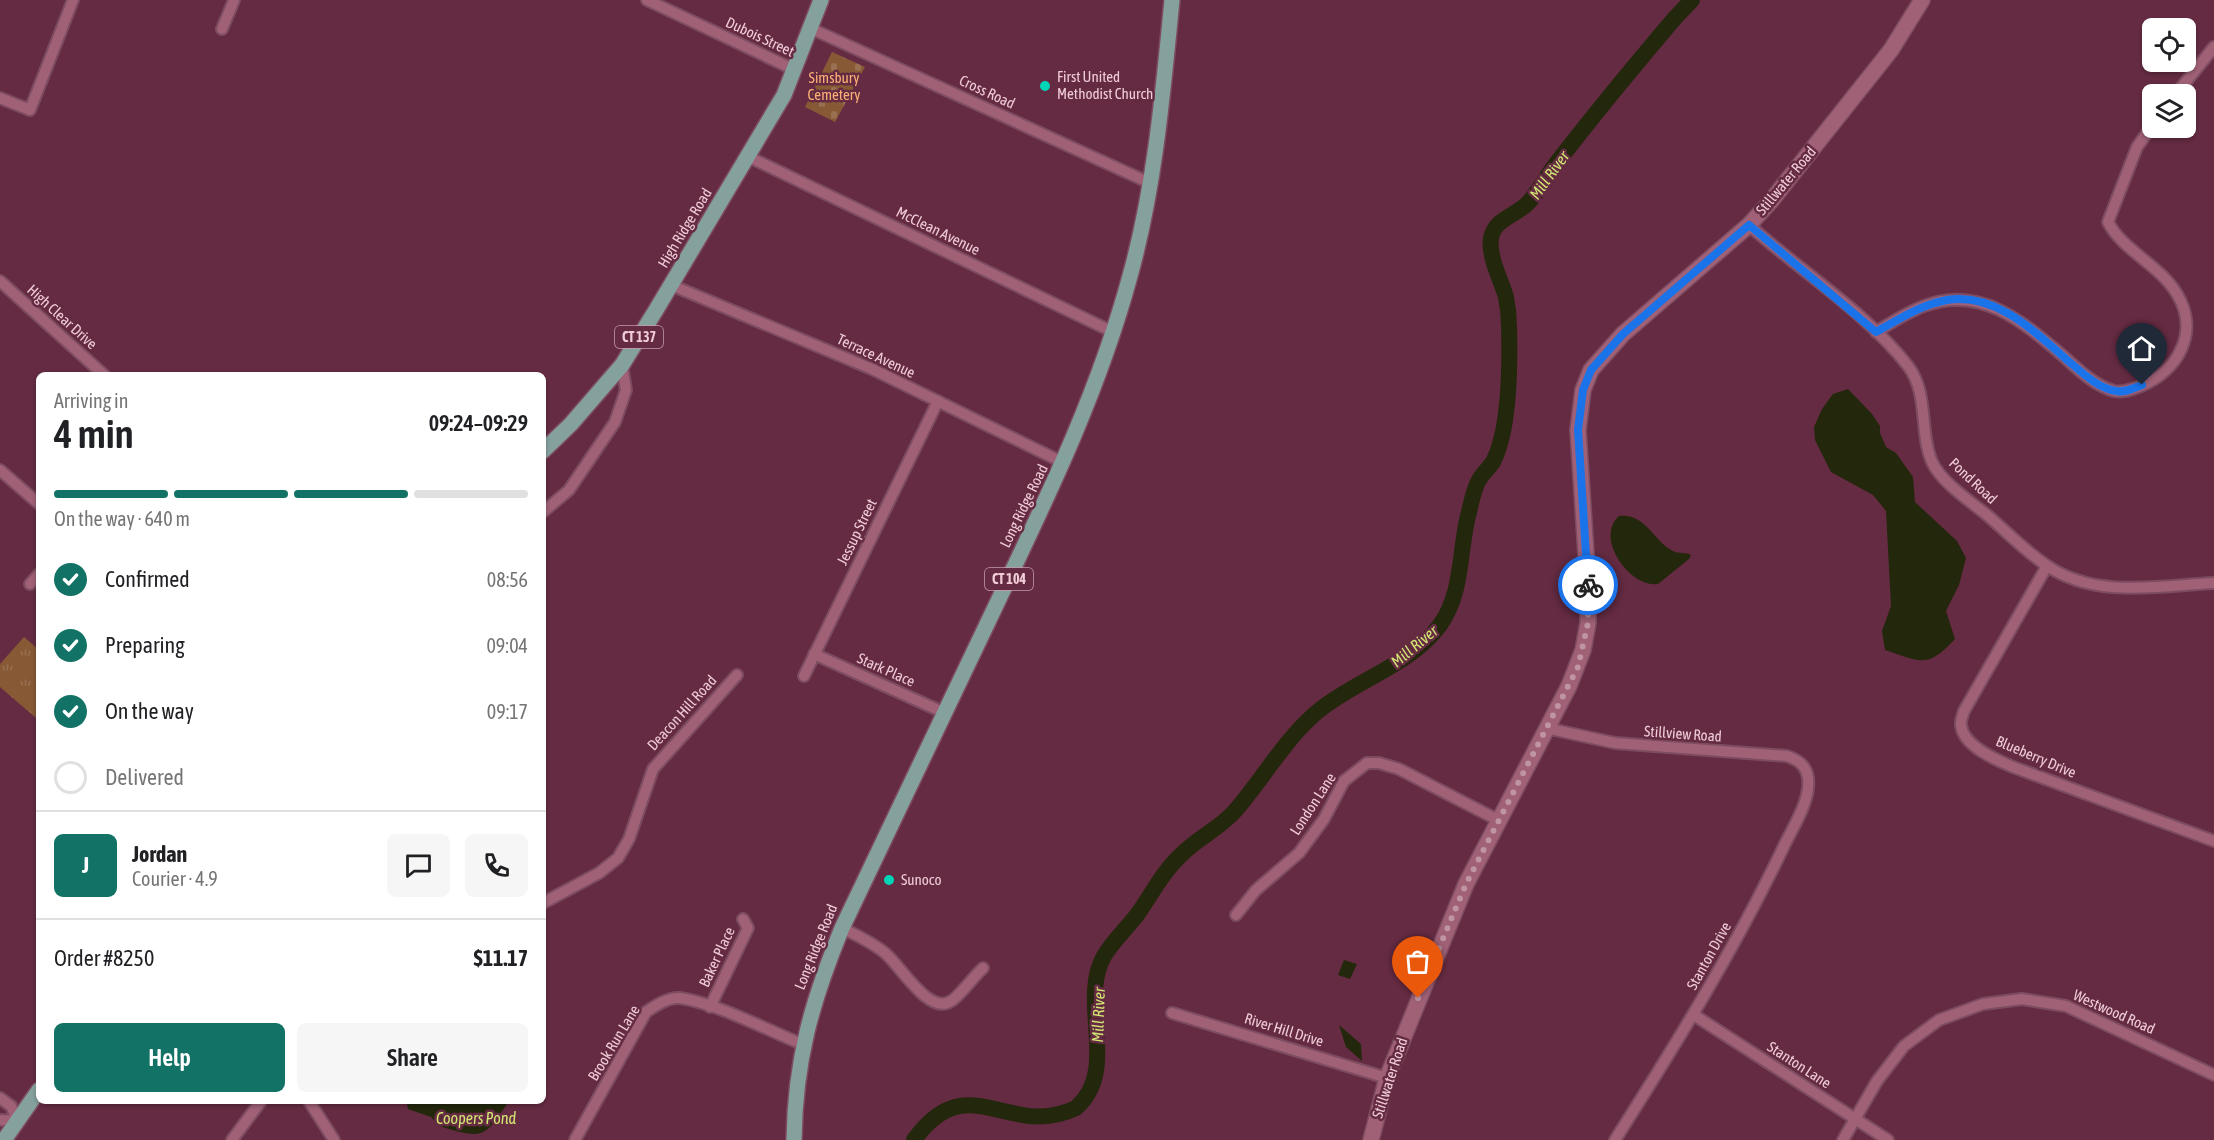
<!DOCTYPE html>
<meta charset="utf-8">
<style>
body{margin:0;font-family:"Asap Condensed",sans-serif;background:#f6f6f6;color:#202124;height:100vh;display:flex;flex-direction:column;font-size:22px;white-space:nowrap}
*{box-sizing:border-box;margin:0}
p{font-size:20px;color:#757577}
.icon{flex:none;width:33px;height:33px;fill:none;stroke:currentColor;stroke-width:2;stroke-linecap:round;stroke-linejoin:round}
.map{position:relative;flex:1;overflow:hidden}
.details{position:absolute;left:36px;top:372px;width:510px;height:732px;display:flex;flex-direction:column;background:#fff;border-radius:9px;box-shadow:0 2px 4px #0004}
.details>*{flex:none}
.tools{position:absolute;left:2142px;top:18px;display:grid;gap:12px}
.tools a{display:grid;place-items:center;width:54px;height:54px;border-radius:9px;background:#fff;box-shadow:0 2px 4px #0004;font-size:30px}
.pin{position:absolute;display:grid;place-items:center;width:51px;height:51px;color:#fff;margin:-62px -26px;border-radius:50% 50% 50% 0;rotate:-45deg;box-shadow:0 0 6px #0007}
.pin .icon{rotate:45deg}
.courier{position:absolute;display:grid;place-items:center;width:60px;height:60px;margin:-30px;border:4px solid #1a73e8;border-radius:50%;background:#fff;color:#222;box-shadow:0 2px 8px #0007}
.overview em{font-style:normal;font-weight:600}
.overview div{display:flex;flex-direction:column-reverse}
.overview{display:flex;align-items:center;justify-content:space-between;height:102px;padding:0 18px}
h1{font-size:39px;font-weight:600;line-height:45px}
.bar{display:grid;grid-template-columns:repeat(4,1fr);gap:9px 6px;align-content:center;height:72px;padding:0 18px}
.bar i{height:8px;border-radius:4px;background:#e0e0e0}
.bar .active{background:#127266}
.bar p{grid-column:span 4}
.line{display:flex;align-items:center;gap:15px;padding:0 18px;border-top:2px solid #e0e0e0}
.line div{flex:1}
.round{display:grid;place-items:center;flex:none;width:63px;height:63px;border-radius:9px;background:#f6f6f6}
ol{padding:0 18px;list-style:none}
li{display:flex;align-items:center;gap:18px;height:66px}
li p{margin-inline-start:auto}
li .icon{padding:6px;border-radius:50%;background:#127266;color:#fff;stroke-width:4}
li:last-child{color:#757577}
li i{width:33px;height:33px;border:3px solid #e0e0e0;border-radius:50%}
.cta{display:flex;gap:12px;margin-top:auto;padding:12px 18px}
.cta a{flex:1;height:69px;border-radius:9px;background:#127266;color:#fff;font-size:24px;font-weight:600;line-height:69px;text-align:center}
.cta a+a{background:#f6f6f6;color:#202124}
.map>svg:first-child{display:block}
</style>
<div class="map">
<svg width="2214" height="1140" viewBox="0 0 2214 1140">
<defs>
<pattern id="cemetery-stones" width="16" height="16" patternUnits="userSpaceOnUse" patternTransform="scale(1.5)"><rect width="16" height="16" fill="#875935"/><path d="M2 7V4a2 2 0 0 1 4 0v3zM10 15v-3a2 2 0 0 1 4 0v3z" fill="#987052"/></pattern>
<pattern id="park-tufts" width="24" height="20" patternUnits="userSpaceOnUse" patternTransform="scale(1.5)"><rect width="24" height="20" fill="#875935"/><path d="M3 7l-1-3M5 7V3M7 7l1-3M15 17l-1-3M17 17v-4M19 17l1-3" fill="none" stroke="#987052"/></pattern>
</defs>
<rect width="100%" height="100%" fill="#652b42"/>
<polygon fill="url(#cemetery-stones)" points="832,52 865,67 835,122 805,107"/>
<polygon fill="url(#park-tufts)" points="24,637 39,650 39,715 36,718 0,687 0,664"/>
<g fill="#23270c">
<path d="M1848,389L1872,414L1880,426V433L1886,447L1896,453L1913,477L1915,502L1957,541L1966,558L1959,585L1946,611L1955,639C1927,669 1921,662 1885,650L1882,631L1891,606L1886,511L1873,495L1831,472L1815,440L1814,427L1822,409L1833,394Z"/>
<path d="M1619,516C1646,513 1653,541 1673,551C1679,554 1686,552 1691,555L1689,559L1658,584C1630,588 1594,538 1619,516Z"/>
<polygon points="1344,960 1357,964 1350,979 1338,975"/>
<polygon points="1339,1025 1361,1044 1362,1061 1346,1047"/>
<path d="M401,1101H509C484,1138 485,1140 439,1126L431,1117L408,1109L407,1103Z"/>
</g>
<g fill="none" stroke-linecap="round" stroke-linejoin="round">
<path stroke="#23270c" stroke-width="16" d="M914,1140C968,1065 1008,1140 1076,1108C1120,1070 1078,1002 1104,956C1113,941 1127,928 1137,915C1152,894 1163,871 1182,854C1198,838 1220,828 1235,811C1263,779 1284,740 1317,712C1355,680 1410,666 1440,625C1463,593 1459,552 1468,516C1471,505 1473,490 1479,480C1483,473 1489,468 1493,462C1510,430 1510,364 1509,327C1509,317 1508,307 1506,297C1501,280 1488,256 1491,238C1495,218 1516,216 1528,203C1540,190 1548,173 1559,160C1596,112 1635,65 1674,19L1692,0"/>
<g stroke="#7d4c60" stroke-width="14">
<g id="minor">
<polyline points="647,0 795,70"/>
<polyline points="222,29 234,0"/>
<polyline points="812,29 1150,183"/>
<polyline points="2176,94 2214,47"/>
<polyline points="0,98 30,110 73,0"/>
<polyline points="749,157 1113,332"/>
<path d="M1749,225C1800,271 1866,312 1908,366C1929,393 1919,432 1932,462C1942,483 1970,501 1987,515C2007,532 2025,551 2046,565C2094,599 2159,586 2214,583"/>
<polyline points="0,281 104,375"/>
<polyline points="671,285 872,369 1064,463"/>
<path d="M1876,332C1891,323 1907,312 1924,306C1980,285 2022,321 2062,355C2078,369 2093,385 2114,391C2124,393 2132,389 2141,386C2178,371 2200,332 2177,294C2160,265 2123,251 2108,222L2137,147L2152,126"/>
<polyline points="0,470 39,504"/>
<polyline points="543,512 569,490 615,422 626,390 622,365"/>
<path d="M2047,566L1964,711C1963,715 1960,721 1961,725C1963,746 1996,760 2013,767L2214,841"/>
<polyline points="30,584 39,574"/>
<polyline points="814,654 945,713"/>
<polyline points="804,676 938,401"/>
<path d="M1546,728L1615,743L1787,756C1798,760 1806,765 1808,778C1811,800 1793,827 1784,846C1735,949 1676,1044 1615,1140"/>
<polyline points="543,903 599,873 618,858 629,839 653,769 737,675"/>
<polyline points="1236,915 1256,890 1299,853 1324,819 1344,781 1367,763 1379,763 1399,769 1498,820"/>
<path d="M842,928C856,935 872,942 885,953C900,965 929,1016 951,1001C959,997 974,976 983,968"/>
<polyline points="710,1007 748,928 743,919"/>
<polyline points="1172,1013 1387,1078"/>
<polyline points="1694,1015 1888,1140"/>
<polyline points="0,1098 11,1106 18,1121 0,1120"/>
<polyline points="309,1101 334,1140"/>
<polyline points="232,1140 261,1101"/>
<path d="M575,1140L646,1012C655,1006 668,997 680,998C716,1003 767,1030 802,1044"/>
<polyline points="1843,1140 1877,1081 1904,1046 1939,1020 1983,1004 2022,999 2066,1006 2214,1075"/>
</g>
</g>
<g stroke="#7d4c60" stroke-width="18">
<polyline id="secondary" points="1371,1140 1387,1078 1466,884 1569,686 1583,650 1588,623 1588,585 1578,430 1583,390 1591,370 1623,334 1749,225 1771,201 1891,50 1922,0"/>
</g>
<g stroke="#7d4c60" stroke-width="18">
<g id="primary">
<polyline points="543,451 571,424 622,365 656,310 784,95 821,0"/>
<polyline points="4,1140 39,1090"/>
<path d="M794,1140C795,1060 812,1001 842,928C891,826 939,724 988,622C1042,508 1097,398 1130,276C1155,186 1163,92 1172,0"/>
</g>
</g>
<use href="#minor" stroke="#a06177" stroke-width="10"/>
<use href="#secondary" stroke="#a06177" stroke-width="15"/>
<use href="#primary" stroke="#85a19e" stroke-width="15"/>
</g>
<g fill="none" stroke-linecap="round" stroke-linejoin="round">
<polyline stroke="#bf94a3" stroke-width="6" stroke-dasharray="0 10.8" points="1418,998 1466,884 1578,667 1588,623 1588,585"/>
<path stroke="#1a73e8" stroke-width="8" d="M1588,585L1578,430L1583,390L1591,370L1623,334L1749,225L1876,332C1899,319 1920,305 1947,300C1998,292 2038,335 2073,365C2086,376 2099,388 2116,391C2125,393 2134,388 2142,385"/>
</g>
<g fill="#00d5b7" stroke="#652b42" stroke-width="2">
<circle cx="1045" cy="86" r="6"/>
<circle cx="889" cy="880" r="6"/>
</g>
<g text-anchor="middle" stroke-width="5" stroke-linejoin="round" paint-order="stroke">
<g fill="#652b42" stroke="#c69caa" stroke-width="1.5">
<rect x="615" y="326" width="48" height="22" rx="4.5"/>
<rect x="985" y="568" width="48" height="22" rx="4.5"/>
</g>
<g font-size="14" font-weight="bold" fill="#f0ccd7">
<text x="639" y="342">CT 137</text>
<text x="1009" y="584">CT 104</text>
</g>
<g font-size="15" fill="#f0ccd7" stroke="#652b42">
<text transform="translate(760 37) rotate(25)" y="5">Dubois Street</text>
<text transform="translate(987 92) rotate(25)" y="5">Cross Road</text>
<text transform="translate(1786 181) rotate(-50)" y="5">Stillwater Road</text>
<text transform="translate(685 228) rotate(-59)" y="5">High Ridge Road</text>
<text transform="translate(938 231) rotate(26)" y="5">McClean Avenue</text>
<text transform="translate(62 317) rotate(42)" y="5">High Clear Drive</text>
<text transform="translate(876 356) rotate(25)" y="5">Terrace Avenue</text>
<text transform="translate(1973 481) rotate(43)" y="5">Pond Road</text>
<text transform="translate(1024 506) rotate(-64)" y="5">Long Ridge Road</text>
<text transform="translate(857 532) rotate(-64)" y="5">Jessup Street</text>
<text transform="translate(886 670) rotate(24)" y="5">Stark Place</text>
<text transform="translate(682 713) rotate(-48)" y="5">Deacon Hill Road</text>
<text transform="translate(1683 734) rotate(4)" y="5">Stillview Road</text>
<text transform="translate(2036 757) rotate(23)" y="5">Blueberry Drive</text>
<text transform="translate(1313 804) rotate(-57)" y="5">London Lane</text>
<text transform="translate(816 947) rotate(-68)" y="5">Long Ridge Road</text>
<text transform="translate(1709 956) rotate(-61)" y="5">Stanton Drive</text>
<text transform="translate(717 957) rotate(-65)" y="5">Baker Place</text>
<text transform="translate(2114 1012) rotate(24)" y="5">Westwood Road</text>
<text transform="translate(1284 1030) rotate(17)" y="5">River Hill Drive</text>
<text transform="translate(614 1043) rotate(-59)" y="5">Brook Run Lane</text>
<text transform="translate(1799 1065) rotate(33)" y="5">Stanton Lane</text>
<text transform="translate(1390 1078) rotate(-72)" y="5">Stillwater Road</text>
</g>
<g font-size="15" fill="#f0ccd7" stroke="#652b42" text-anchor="start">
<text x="1057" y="82">First United<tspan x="1057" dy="17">Methodist Church</tspan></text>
<text x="901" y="885">Sunoco</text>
</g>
<g font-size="15" fill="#fcb177" stroke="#652b42">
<text x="834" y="83">Simsbury<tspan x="834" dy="17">Cemetery</tspan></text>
</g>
<g font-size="16" font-style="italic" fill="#d3e773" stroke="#652b42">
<text transform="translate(1549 175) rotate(-54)" y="6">Mill River</text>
<text transform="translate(1414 646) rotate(-40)" y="6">Mill River</text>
<text transform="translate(1098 1015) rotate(-88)" y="6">Mill River</text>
<text x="476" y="1124">Coopers Pond</text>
</g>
</g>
</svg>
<div class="tools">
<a><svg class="icon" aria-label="locate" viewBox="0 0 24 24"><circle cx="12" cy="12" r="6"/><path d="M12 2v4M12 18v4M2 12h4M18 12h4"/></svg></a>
<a><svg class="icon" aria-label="layers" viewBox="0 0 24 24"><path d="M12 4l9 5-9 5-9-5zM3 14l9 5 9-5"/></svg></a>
</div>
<div class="pin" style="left:1418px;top:998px;background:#ea580c"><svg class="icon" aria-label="bag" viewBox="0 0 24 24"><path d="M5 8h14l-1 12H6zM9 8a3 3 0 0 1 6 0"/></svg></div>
<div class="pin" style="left:2142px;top:385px;background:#1f2937"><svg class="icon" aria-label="home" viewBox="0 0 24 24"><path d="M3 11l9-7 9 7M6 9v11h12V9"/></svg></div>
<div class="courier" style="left:1588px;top:585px"><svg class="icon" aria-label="bike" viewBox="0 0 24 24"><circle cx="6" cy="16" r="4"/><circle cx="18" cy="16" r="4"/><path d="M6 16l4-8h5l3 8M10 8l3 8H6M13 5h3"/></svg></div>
<section class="details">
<div class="overview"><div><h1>4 min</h1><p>Arriving in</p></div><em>09:24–09:29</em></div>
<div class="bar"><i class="active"></i><i class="active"></i><i class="active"></i><i></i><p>On the way · 640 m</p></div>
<ol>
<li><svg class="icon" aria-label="check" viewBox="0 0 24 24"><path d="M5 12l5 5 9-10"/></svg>Confirmed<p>08:56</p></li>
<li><svg class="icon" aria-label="check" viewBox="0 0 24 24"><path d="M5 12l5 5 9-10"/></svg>Preparing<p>09:04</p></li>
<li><svg class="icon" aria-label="check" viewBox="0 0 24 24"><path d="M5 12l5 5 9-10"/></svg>On the way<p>09:17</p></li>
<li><i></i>Delivered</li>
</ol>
<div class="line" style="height:108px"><b class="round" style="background:#127266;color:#fff">J</b><div><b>Jordan</b><p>Courier · 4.9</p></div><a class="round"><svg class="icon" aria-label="chat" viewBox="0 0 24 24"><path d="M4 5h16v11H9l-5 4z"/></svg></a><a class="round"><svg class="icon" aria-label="phone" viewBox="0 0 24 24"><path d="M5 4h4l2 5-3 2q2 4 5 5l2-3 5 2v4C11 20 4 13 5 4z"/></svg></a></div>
<div class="line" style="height:78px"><div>Order #8250</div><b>$11.17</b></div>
<div class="cta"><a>Help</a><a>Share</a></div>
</section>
</div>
